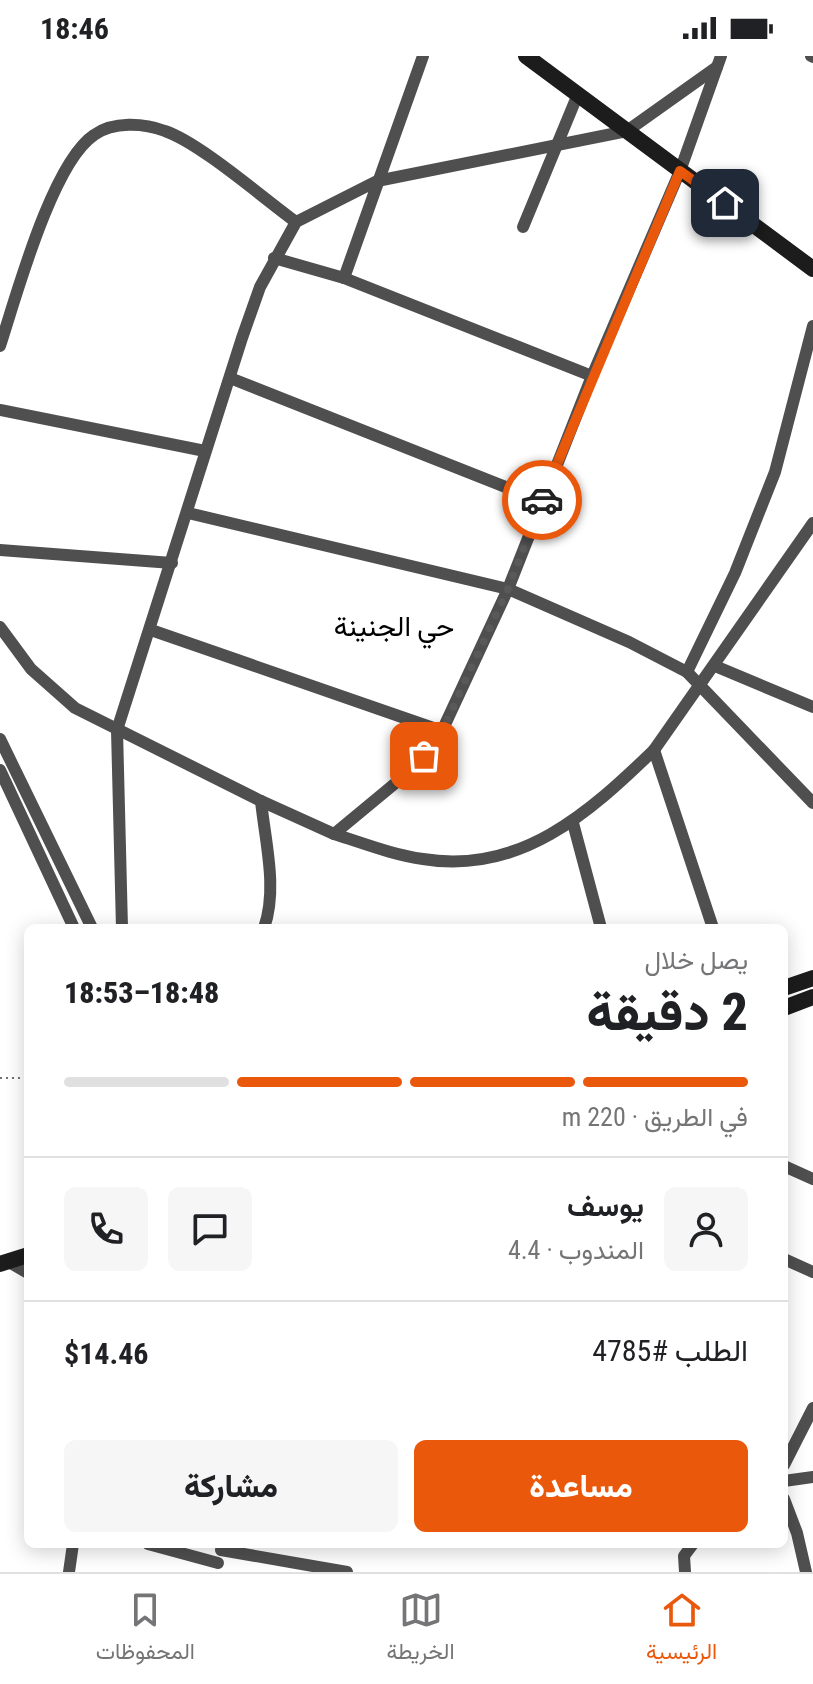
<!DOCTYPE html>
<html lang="ar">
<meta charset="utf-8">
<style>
body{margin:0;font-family:"Roboto Condensed",Vazirmatn,sans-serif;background:#f6f6f6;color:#202124;direction:rtl;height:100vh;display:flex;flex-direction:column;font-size:30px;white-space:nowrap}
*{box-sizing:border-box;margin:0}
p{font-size:26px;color:#757577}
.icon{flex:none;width:44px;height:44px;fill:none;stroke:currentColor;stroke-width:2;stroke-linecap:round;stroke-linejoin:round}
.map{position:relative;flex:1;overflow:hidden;direction:ltr}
.details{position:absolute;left:24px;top:868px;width:764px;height:624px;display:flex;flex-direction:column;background:#fff;border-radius:12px;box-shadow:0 4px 20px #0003;direction:rtl}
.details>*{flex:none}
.pin{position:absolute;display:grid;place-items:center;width:68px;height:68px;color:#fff;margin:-34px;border-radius:16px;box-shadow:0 4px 12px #0006}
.courier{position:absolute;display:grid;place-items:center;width:80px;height:80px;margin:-40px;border:6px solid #ea580c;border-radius:50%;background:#fff;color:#222;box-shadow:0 2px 10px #0007}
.head em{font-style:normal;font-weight:800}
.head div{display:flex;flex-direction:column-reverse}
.head{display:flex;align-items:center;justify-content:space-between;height:136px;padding:0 40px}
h1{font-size:52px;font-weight:800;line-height:60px}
.bar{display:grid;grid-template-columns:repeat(4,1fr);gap:12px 8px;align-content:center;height:96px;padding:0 40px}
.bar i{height:10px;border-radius:6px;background:#e0e0e0}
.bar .current{background:#ea580c}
.bar p{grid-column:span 4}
.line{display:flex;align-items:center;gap:20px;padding:0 40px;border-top:2px solid #e0e0e0}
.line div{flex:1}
.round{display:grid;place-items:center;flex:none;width:84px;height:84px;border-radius:12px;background:#f6f6f6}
.action{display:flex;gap:16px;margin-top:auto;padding:16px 40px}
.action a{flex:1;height:92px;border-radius:12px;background:#ea580c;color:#fff;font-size:32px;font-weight:800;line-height:92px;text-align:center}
.action a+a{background:#f6f6f6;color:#202124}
.status{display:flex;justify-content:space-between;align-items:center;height:56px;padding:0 40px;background:#fff;direction:ltr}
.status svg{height:22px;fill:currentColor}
.menu{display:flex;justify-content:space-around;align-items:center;height:112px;border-top:2px solid #e0e0e0;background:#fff;font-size:22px;color:#757577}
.menu a{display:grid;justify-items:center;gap:4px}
.menu .current{color:#ea580c}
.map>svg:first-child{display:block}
</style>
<div class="status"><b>18:46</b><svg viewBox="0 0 49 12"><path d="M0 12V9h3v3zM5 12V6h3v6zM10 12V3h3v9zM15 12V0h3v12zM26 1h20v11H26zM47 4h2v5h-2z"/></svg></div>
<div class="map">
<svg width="813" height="1516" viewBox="0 0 813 1516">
<rect width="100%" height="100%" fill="#fff"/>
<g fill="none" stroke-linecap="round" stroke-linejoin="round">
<polyline stroke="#717171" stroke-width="2" stroke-dasharray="2 4" stroke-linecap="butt" points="0,1022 28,1022"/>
<g stroke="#4f4f4f" stroke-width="12">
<polyline points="811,0 813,1"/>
<polyline points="523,171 578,38"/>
<polyline points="274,202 344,222 592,320"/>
<polyline points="344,222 423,0"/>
<path d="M0,290C16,241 52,107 94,79C113,65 144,67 165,75C200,87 263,142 296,166"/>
<polyline points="230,322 541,445"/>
<polyline points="0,354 205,395"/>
<polyline points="188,457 508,533 629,586 687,616 813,747"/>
<polyline points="0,494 172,507"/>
<polyline points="0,571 31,613 75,652 261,745 334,778 404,720 442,675 508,533 592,320 680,115 721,0"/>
<polyline points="151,574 442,675"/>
<polyline points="715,610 813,651"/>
<polyline points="687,616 735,517 775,416 813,270"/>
<polyline points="0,683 92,872"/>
<polyline points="654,694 813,467"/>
<polyline points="0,714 74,872"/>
<path d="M261,745C265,785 278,833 264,872"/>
<polyline points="573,767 601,872"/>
<path d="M334,778C363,787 393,799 423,803C520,819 589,757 654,694L713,872"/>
<polyline points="122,872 117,674 242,282 260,231 296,166 377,125 627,75 717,11"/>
<polyline points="784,1110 813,1123"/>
<polyline points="784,1203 813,1216"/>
<polyline points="9,1206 28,1217"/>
<polyline points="784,1409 813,1352"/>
<polyline points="784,1425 813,1421"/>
<polyline points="784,1443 797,1477 806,1516"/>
<polyline points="148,1488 218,1507"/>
<polyline points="221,1494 347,1516"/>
<polyline points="69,1516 73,1488"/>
<polyline points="685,1516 684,1500 693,1488"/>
</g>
<g stroke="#1c1c1c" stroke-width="16">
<polyline points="526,0 813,213"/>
<polyline points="784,932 813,922"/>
<polyline points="784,952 813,941"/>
<polyline points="0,1208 28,1199"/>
</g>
</g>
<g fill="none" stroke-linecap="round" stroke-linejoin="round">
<polyline stroke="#595959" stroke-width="8" stroke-dasharray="0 14.4" points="424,700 442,675 508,533 542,444"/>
<polyline stroke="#ea580c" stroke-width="10" points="542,444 680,115 725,147"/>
</g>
<g text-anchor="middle" stroke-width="8" stroke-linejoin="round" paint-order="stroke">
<g font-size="28" fill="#000" stroke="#fff">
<text x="394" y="580">حي الجنينة</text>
</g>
</g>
</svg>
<div class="pin" style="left:424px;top:700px;background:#ea580c"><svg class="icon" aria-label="bag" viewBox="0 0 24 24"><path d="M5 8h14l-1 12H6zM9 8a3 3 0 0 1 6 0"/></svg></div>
<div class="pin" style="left:725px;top:147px;background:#1f2937"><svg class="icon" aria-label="home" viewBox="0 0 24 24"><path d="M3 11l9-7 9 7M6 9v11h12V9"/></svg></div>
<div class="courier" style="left:542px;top:444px"><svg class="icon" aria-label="car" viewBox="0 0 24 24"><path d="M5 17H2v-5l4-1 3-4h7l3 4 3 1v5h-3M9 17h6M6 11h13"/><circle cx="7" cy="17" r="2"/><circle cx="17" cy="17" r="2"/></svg></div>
<section class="details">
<div class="head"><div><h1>2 دقيقة</h1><p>يصل خلال</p></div><em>18:48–18:53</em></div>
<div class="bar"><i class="current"></i><i class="current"></i><i class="current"></i><i></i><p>في الطريق · 220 m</p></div>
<div class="line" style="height:144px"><a class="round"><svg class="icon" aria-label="person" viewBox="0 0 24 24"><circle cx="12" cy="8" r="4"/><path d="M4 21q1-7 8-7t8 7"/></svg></a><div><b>يوسف</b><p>المندوب · 4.4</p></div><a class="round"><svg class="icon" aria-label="chat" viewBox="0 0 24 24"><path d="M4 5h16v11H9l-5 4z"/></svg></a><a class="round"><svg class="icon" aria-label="phone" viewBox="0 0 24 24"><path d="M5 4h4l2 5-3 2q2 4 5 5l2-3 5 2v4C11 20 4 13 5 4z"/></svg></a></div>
<div class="line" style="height:104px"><div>الطلب #4785</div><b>$14.46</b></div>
<div class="action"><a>مساعدة</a><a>مشاركة</a></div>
</section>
</div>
<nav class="menu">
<a class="current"><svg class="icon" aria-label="home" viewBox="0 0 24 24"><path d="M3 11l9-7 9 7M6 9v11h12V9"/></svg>الرئيسية</a>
<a><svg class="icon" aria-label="map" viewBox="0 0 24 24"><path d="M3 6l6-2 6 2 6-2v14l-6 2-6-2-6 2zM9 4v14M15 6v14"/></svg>الخريطة</a>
<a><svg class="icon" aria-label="saved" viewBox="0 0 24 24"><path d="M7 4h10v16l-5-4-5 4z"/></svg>المحفوظات</a>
</nav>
